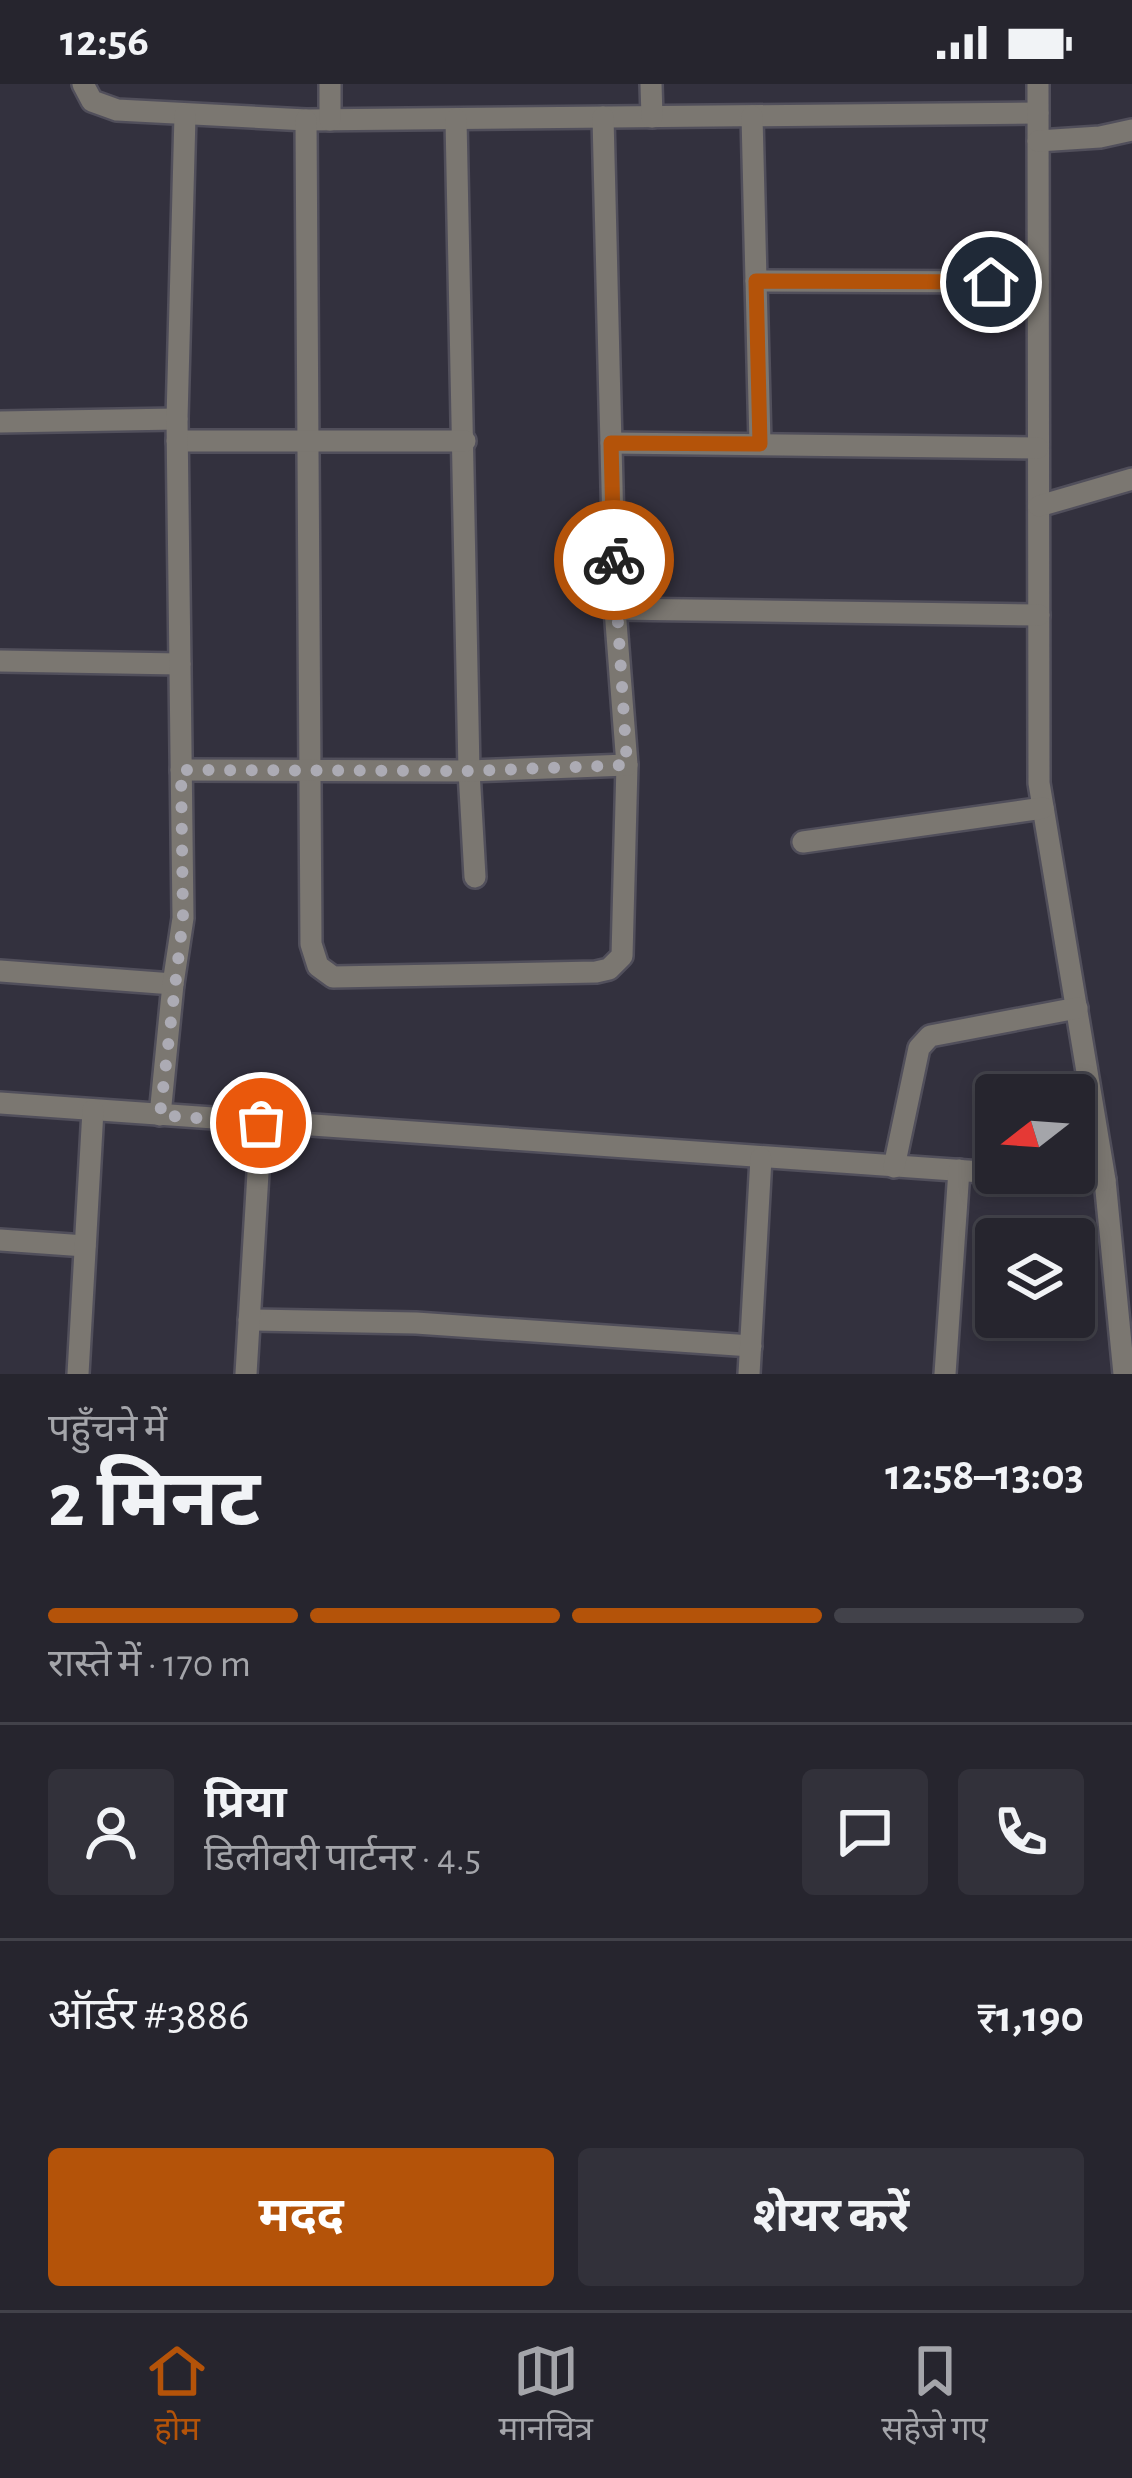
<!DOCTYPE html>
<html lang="hi">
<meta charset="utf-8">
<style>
body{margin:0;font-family:"Alegreya Sans","Noto Sans Devanagari",sans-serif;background:#32313a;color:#f1f3f6;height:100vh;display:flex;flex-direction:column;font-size:45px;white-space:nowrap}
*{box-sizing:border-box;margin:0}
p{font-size:39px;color:#a4a5aa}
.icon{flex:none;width:66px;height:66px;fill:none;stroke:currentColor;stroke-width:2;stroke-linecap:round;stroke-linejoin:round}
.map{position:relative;height:1290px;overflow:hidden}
.panel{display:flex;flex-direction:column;background:#26252e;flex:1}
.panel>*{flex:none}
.needle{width:78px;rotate:253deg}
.tools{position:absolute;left:975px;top:990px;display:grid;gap:24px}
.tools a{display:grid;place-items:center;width:120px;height:120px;border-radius:12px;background:#26252e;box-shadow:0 6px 18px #0003,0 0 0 3px #42424a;font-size:60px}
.pin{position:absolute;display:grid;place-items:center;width:102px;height:102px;color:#fff;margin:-51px;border:6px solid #fff;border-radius:50%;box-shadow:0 3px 12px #0007}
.courier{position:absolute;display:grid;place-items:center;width:120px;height:120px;margin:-60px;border:9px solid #b45309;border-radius:50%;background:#fff;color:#222;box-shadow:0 3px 15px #0007}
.head em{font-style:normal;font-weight:700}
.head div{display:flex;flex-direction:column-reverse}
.head{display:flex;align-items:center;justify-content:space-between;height:204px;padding:0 48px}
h1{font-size:78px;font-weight:700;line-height:90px}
.bar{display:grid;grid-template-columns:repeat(4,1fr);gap:18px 12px;align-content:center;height:144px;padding:0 48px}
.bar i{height:15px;border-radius:9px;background:#42424a}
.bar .selected{background:#b45309}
.bar p{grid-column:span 4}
.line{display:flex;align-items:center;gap:30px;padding:0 48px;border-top:3px solid #42424a}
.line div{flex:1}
.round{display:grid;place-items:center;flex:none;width:126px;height:126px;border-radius:12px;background:#32313a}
.primary-button{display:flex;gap:24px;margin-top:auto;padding:24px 48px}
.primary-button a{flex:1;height:138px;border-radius:12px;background:#b45309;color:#fff;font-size:48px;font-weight:700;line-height:138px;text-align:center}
.primary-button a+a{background:#32313a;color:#f1f3f6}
.status{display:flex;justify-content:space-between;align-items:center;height:84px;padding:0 60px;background:#26252e;direction:ltr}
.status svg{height:33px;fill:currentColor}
.dock{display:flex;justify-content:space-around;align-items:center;height:168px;border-top:3px solid #42424a;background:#26252e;font-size:33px;color:#a4a5aa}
.dock a{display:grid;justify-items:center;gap:6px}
.dock .selected{color:#b45309}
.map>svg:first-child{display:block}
</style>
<div class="status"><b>12:56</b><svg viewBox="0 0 49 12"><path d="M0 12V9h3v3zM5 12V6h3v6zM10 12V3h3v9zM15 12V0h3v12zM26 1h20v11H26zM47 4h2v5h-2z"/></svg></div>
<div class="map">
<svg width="1132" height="1290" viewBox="0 0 1132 1290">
<rect width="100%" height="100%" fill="#33313e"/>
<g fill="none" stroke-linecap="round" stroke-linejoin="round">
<g stroke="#514f5b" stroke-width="26">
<g id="minor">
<polyline points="83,0 92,17 117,26 306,36 1038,29"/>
<polyline points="330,0 330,36"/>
<polyline points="651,0 652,33"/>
<polyline points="1038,0 1039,699 1105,1096 1124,1290"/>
<polyline points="752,32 760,360"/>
<polyline points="456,35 469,687 475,793"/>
<polyline points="306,36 311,860 318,882 333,893 596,888 609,885 622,872 627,681 615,525 603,33"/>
<polyline points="1038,57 1100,53 1132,46"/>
<polyline points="756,197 1038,198"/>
<polyline points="0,338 177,335"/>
<polyline points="177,357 465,357"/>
<polyline points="611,359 1038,364"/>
<polyline points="1039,422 1132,395"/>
<polyline points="615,525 1039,531"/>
<polyline points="0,577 180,580"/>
<polyline points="181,686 469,687 627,681"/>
<polyline points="803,758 1043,724"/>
<polyline points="0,887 173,900 160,1031"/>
<polyline points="173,900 183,834 177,335 185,31"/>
<polyline points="0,1019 996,1089"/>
<polyline points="894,1083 919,964 930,952 1077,924"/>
<polyline points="1000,1089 1105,1096"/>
<polyline points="0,1156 85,1162"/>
<polyline points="249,1236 416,1239 751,1262"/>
<polyline points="78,1290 93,1026"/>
<polyline points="246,1290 261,1039"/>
<polyline points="749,1290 761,1074"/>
<polyline points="945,1290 959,1086"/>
</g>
</g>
<use href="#minor" stroke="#7b7771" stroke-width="21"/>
</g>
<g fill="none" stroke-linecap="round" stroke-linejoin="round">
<polyline stroke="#acabb4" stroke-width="12" stroke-dasharray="0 21.6" points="261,1039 160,1031 183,834 181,686 469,687 627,681 614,476"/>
<polyline stroke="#b45309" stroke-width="15" points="614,476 611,359 760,360 756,197 991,198"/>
</g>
</svg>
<div class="tools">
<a><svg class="needle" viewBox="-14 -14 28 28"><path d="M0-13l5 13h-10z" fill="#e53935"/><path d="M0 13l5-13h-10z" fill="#a4a5aa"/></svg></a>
<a><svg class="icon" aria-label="layers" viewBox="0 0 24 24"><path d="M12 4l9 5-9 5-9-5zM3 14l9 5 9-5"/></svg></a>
</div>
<div class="pin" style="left:261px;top:1039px;background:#ea580c"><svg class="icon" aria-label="bag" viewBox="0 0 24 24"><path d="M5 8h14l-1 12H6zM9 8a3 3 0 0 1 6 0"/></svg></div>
<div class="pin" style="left:991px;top:198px;background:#1f2937"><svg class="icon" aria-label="home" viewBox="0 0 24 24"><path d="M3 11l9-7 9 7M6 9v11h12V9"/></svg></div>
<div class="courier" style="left:614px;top:476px"><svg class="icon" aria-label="bike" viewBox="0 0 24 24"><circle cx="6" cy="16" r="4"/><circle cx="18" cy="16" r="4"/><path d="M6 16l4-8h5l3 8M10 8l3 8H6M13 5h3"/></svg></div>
</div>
<section class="panel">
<div class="head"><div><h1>2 मिनट</h1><p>पहुँचने में</p></div><em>12:58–13:03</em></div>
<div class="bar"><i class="selected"></i><i class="selected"></i><i class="selected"></i><i></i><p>रास्ते में · 170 m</p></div>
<div class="line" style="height:216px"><a class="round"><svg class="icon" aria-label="person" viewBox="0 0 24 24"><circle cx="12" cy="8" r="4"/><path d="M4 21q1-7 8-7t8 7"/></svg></a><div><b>प्रिया</b><p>डिलीवरी पार्टनर · 4.5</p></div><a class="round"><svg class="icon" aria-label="chat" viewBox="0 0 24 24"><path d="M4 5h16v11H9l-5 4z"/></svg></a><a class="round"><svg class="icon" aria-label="phone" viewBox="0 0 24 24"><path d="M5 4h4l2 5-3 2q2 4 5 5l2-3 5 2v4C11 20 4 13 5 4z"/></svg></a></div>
<div class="line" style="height:156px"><div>ऑर्डर #3886</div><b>₹1,190</b></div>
<div class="primary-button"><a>मदद</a><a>शेयर करें</a></div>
</section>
<nav class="dock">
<a class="selected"><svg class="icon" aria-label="home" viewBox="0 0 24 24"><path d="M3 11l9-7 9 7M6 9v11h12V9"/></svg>होम</a>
<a><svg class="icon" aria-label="map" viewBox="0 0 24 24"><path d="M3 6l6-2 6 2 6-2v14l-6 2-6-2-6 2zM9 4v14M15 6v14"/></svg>मानचित्र</a>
<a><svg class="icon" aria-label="saved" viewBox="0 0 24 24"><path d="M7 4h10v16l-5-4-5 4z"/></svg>सहेजे गए</a>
</nav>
